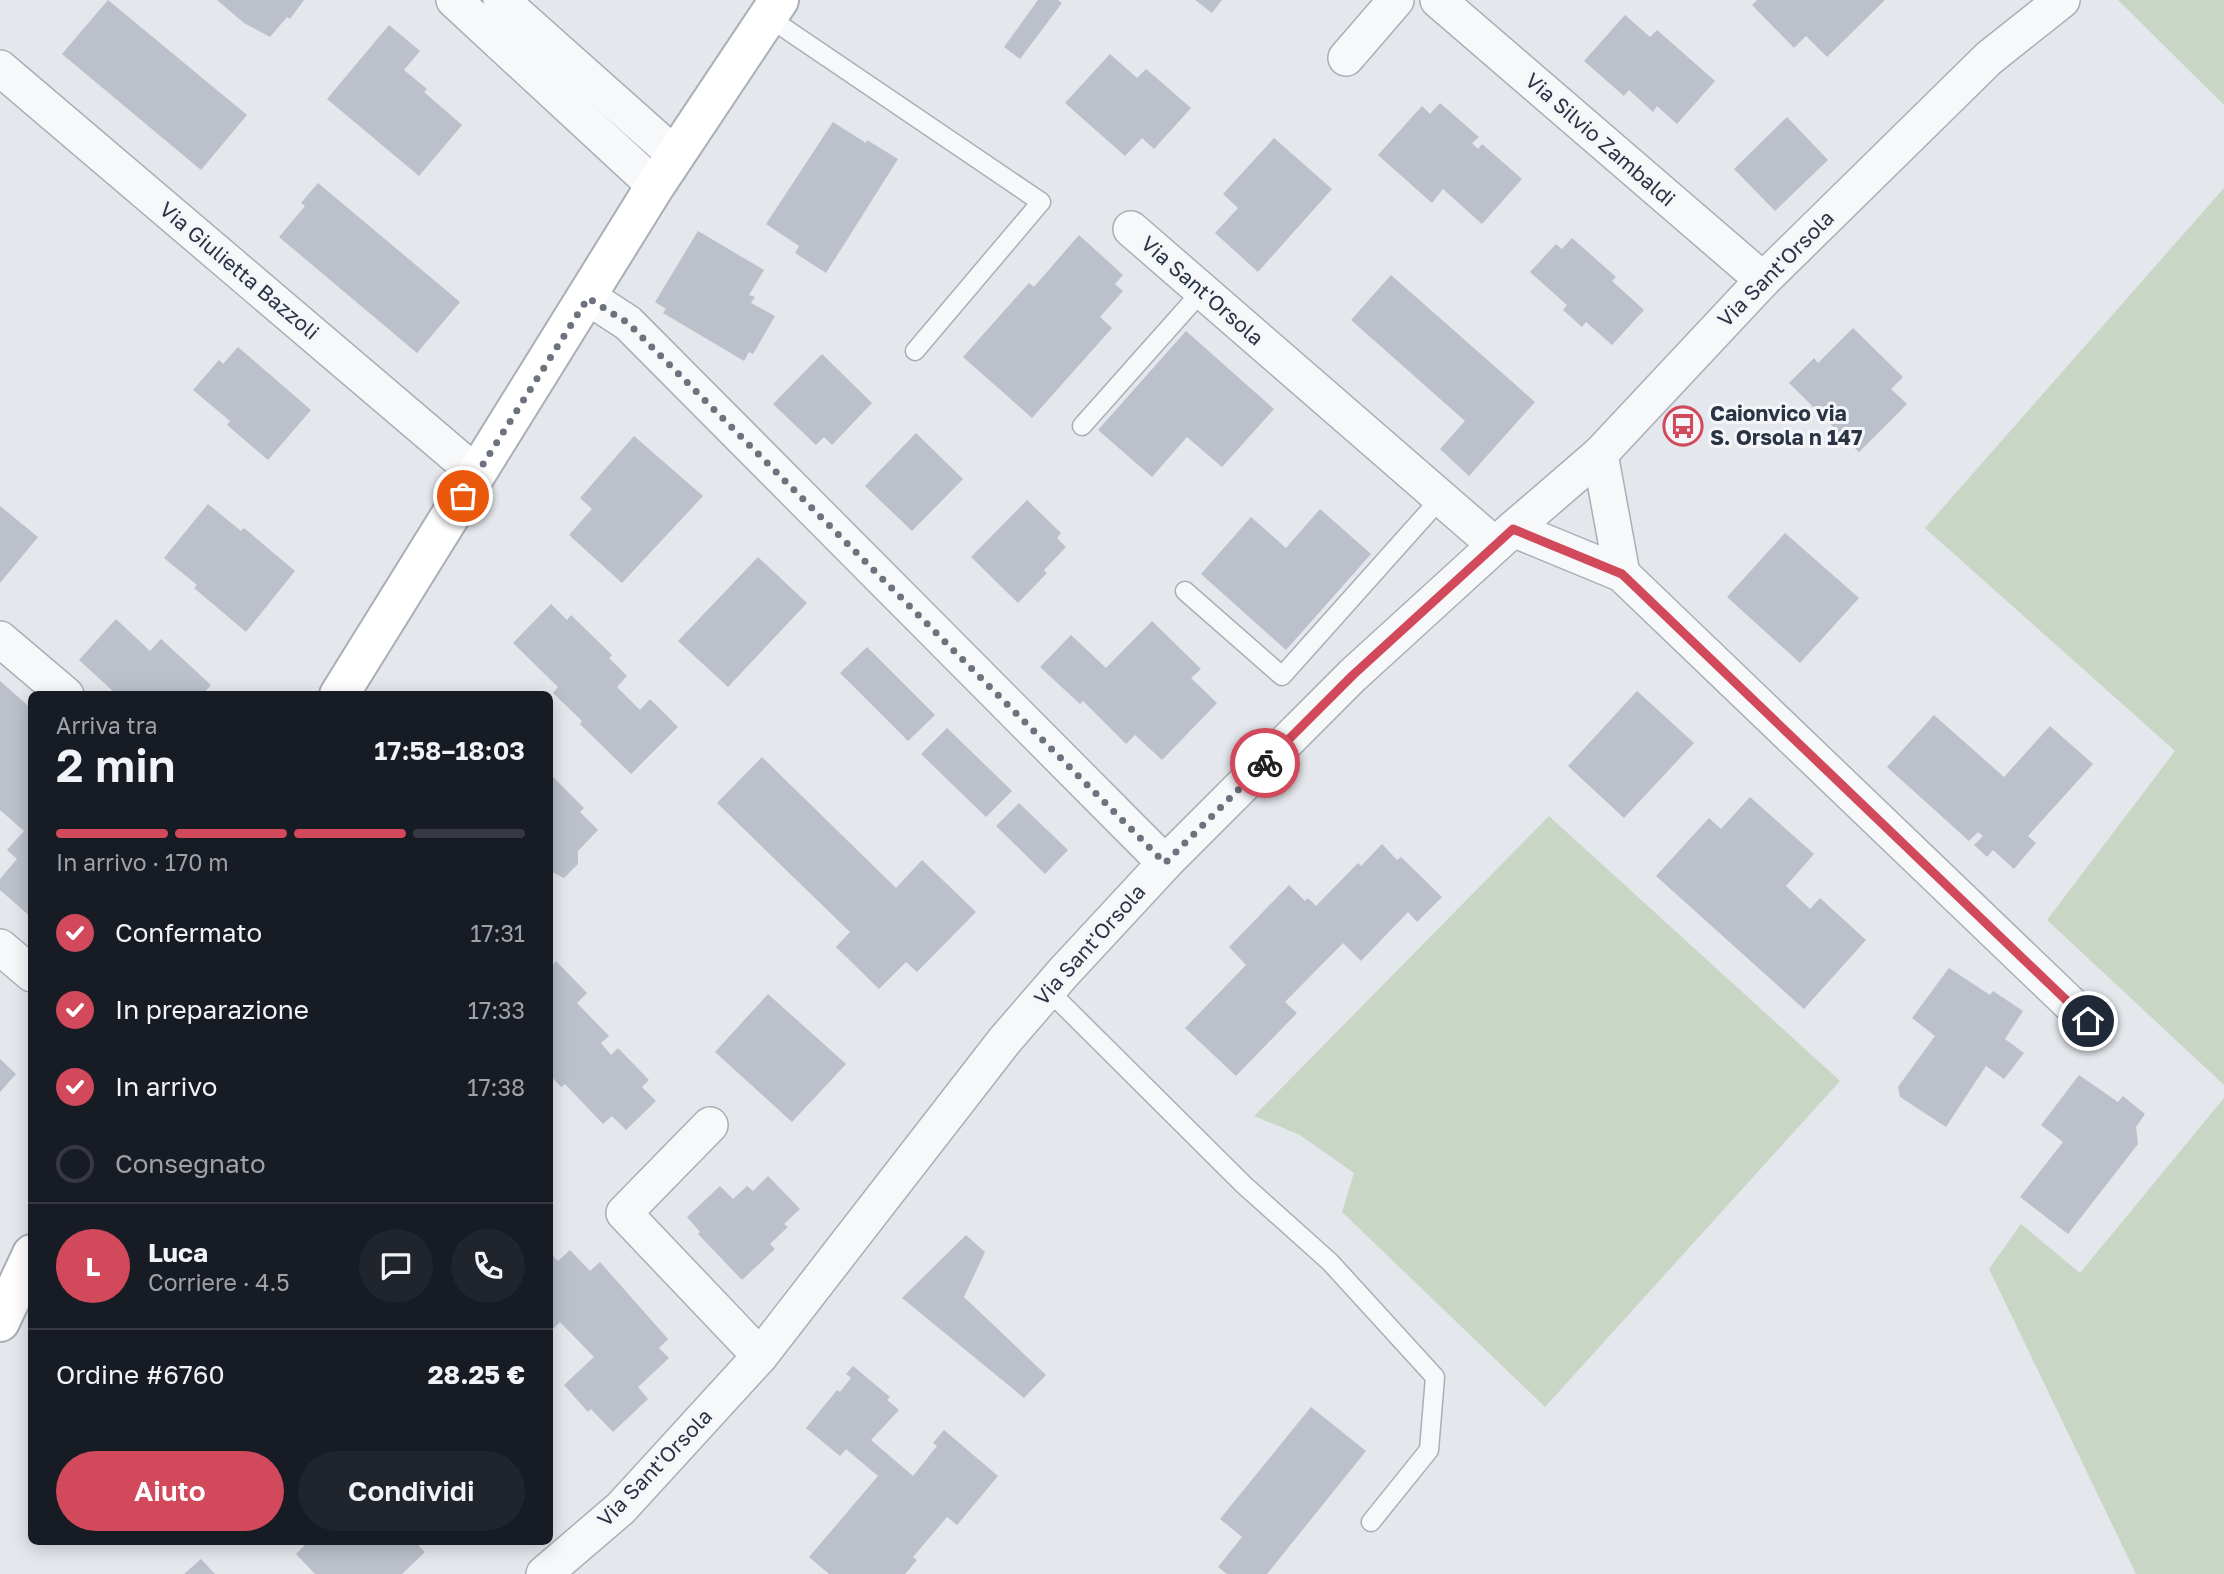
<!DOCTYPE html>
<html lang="it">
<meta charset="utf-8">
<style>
body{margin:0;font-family:"Golos Text",sans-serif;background:#20242c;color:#f1f3f6;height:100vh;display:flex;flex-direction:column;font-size:26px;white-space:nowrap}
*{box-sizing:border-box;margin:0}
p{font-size:23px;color:#9ea1a6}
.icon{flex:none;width:38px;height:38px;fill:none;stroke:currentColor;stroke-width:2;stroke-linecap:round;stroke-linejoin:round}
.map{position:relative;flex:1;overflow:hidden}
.panel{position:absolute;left:28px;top:691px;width:525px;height:854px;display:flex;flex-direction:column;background:#171b24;border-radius:10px;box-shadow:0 4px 18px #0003}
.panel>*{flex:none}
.pin{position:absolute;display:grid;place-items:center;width:60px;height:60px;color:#fff;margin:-30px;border:4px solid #fff;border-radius:50%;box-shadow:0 2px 7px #0007}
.courier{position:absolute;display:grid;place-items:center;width:70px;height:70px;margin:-35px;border:5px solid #d1495b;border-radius:50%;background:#fff;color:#222;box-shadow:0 2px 9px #0007}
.overview em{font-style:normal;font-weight:600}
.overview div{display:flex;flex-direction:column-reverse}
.overview{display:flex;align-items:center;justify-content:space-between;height:119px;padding:0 28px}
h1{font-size:46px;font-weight:600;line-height:52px}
.bar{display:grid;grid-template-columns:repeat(4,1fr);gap:10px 7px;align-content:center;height:84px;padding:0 28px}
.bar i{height:9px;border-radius:5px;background:#363941}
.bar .active{background:#d1495b}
.bar p{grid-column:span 4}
.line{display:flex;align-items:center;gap:18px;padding:0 28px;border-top:2px solid #363941}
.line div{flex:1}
.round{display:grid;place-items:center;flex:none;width:74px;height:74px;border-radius:37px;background:#20242c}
ol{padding:0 28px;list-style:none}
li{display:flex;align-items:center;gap:21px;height:77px}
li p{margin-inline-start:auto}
li .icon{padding:7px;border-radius:50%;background:#d1495b;color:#fff;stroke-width:4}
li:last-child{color:#9ea1a6}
li i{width:38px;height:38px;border:4px solid #363941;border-radius:50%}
.primary-button{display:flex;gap:14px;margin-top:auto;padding:14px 28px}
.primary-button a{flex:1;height:80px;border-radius:42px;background:#d1495b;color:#fff;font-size:28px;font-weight:600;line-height:80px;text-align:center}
.primary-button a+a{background:#20242c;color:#f1f3f6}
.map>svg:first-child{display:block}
</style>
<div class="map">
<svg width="2224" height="1574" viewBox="0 0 2224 1574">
<rect width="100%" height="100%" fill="#e4e7ec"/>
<g fill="#c9d6c5">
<polygon points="2118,0 2224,0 2224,105"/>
<polygon points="2224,188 2224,1085 2047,920 2175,751 1925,528"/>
<polygon points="1549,816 1840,1081 1545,1407 1342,1212 1354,1173 1300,1135 1254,1116"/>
<polygon points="2224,1098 2224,1574 2136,1574 1989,1269 2021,1224 2080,1273"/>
</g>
<g fill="#bbc0ca">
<polygon points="108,0 247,115 201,170 62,54"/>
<polygon points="217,0 304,0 290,19 287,17 270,37 244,23"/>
<polygon points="1038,0 1058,0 1062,3 1020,59 1004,47"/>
<polygon points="1195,0 1222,0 1212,13"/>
<polygon points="1757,0 1885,0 1827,57 1806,36 1794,48 1752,5"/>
<polygon points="1625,15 1650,37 1657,30 1715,81 1677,124 1657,106 1653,112 1629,90 1624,96 1584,61"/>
<polygon points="389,25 420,51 404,70 427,89 424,92 462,125 419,176 327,99"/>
<polygon points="1110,54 1137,78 1146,69 1191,108 1154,149 1142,138 1125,156 1065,103"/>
<polygon points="1440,103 1479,137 1472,143 1478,149 1482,144 1522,179 1482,224 1443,189 1432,203 1378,155 1422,106 1430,114"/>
<polygon points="1787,117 1828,160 1775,211 1734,169"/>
<polygon points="833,122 866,143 867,140 898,159 826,273 795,253 799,246 766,224"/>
<polygon points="1274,138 1332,189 1258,272 1215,233 1238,208 1223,194"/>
<polygon points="318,183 460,302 417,353 279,237 305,206 301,203"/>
<polygon points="698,231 764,270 749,295 755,297 751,303 775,316 753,354 749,352 744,361 663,313 666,309 655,302"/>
<polygon points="1079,235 1123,275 1115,284 1123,291 1100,317 1112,328 1032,418 963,357 1029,283 1034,287"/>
<polygon points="1572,238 1616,277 1612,281 1644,310 1612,345 1586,322 1582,327 1563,310 1567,305 1530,272 1556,244 1562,249"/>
<polygon points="1391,275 1535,402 1469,476 1440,449 1465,421 1351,320"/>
<polygon points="1853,328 1903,377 1891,389 1907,404 1859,452 1789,383 1814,358 1818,363"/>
<polygon points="1186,331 1274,409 1222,467 1187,437 1152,477 1098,430"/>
<polygon points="238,347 311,410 268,460 227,425 230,421 193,390 219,360 223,364"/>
<polygon points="822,354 872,403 832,445 824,437 816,445 773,404"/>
<polygon points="916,433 963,479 912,531 865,486"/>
<polygon points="634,436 703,496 622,583 569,535 592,509 580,498"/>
<polygon points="1027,500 1061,533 1057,538 1066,547 1044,570 1047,573 1018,603 971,557"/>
<polygon points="208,504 241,531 244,528 295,571 246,632 194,588 197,585 164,558"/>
<polygon points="0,506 38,537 0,583"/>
<polygon points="1320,509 1371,554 1286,650 1201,574 1251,517 1286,548"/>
<polygon points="1785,533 1859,598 1800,663 1727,597"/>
<polygon points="758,557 807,603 728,687 678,641"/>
<polygon points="551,604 567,620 571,615 612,655 609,658 627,676 617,687 640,710 650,699 678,727 631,774 580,724 582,721 553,693 558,687 513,643"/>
<polygon points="116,619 150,651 161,639 211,685 202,695 116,694 79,660"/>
<polygon points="1152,621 1201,669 1191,678 1217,703 1162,760 1135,735 1126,744 1083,701 1080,704 1040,667 1071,635 1106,668"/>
<polygon points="867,647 935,715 908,741 840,673"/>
<polygon points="0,681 32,709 32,918 0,890 0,879 17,859 7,850 24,831 0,810"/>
<polygon points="1637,691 1694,743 1624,818 1568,766"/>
<polygon points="1934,715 2004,777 2050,726 2093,764 2028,836 2036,843 2014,869 1993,850 1987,857 1974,845 1983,836 1978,832 1969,841 1887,767"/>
<polygon points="947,728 1012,791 986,817 921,754"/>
<polygon points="762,757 896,888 922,860 976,912 917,972 906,962 879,989 836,947 850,932 717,803"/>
<polygon points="550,774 584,808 580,812 598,830 578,851 578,864 564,878 550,871"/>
<polygon points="1750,797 1814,854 1786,886 1810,909 1820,898 1866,940 1804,1009 1656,876 1709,818 1721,829"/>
<polygon points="1019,803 1068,850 1045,874 996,826"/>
<polygon points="1382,844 1397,860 1401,857 1442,897 1417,922 1408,912 1361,961 1343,943 1285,1002 1297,1013 1236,1076 1185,1028 1246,965 1229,947 1289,885 1305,901 1308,898 1316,906 1358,863 1361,866"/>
<polygon points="556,961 587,993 577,1003 609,1036 601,1043 611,1055 618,1048 649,1080 642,1087 656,1101 626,1130 612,1116 603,1124 565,1084 561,1087 550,1075 550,968"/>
<polygon points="1949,968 1990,995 1993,991 2023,1011 2005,1039 2024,1053 2004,1079 1986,1066 1946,1127 1900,1097 1898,1087 1935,1036 1912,1018"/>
<polygon points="768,994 846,1064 792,1122 715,1052"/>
<polygon points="0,1059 16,1074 0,1092"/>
<polygon points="2079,1075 2118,1102 2123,1096 2145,1114 2136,1127 2138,1144 2068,1234 2020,1197 2063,1142 2041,1125"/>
<polygon points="768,1176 800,1209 784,1224 788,1227 770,1244 775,1249 742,1280 698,1234 700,1232 687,1217 720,1186 733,1199 747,1186 753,1191"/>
<polygon points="966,1235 985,1252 964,1297 1046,1375 1024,1398 902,1298"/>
<polygon points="570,1250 590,1271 600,1262 668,1339 659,1348 669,1358 638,1387 648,1399 613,1432 591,1409 588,1412 564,1385 594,1357 560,1322 551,1331 550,1329 550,1253 558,1261"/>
<polygon points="853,1366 890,1397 887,1400 899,1410 871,1440 913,1476 937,1446 933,1443 944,1430 998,1476 957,1525 947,1517 913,1557 917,1560 905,1574 829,1574 809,1557 878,1476 846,1449 840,1456 806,1428 837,1390 840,1392 851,1378 846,1374"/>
<polygon points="1311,1407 1366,1451 1267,1574 1227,1574 1218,1567 1242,1537 1220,1519"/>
<polygon points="308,1542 415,1542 425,1552 402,1574 315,1574 296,1554"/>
<polygon points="201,1559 215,1574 184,1574"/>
</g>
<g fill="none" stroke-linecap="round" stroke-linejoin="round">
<g stroke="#a9aeb7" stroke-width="21">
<g id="lane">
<polyline points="768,17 1041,202 915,351"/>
<polyline points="1082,426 1202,291"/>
<polyline points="1185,591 1282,676 1441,498"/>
<polyline points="1048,990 1244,1185 1330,1262 1435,1377 1429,1450 1371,1522"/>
</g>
</g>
<g stroke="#a9aeb7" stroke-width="38">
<g id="street">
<polyline points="454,0 655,186"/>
<polyline points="501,0 675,155"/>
<polyline points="1438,0 1763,280"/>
<polyline points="1346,58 1396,0"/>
<polyline points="0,68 477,474"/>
<polyline points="1131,229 1495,545"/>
<polyline points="588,297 628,323 1165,863"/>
<polyline points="1600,454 1622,574"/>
<polyline points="1513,529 1622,574 2088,1021"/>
<polyline points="0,639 66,695"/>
<polyline points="0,947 32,974"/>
<polyline points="710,1125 624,1213 760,1356"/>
<polyline points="544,1574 621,1508 760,1356 1005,1040 1063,973 1165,863 1353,675 1513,529 1600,454 1763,280 1989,58 2062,0"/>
</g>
</g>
<g stroke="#a9aeb7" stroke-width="42">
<g id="secondary">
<polyline points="339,695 655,186 779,0"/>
<polyline points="0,1322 32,1254"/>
</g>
</g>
<use href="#lane" stroke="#f7f8fa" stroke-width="18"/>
<use href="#street" stroke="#f7f8fa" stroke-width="35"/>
<use href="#secondary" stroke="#fff" stroke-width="38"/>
</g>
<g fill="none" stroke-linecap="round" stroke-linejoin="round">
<polyline stroke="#6c737f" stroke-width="7" stroke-dasharray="0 12.6" points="463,496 588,298 628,323 1165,863 1265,763"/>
<polyline stroke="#d1495b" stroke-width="9" points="1265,763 1353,675 1513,529 1622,574 2088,1021"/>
</g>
<defs>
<g id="bus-ring" transform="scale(2.0125)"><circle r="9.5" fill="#f4f6f9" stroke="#d1495b" stroke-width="1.5"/><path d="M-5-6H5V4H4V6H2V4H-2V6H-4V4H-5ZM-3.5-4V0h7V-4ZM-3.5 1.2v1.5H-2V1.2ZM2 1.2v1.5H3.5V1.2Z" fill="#d1495b"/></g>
</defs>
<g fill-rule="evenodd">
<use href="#bus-ring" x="1683" y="426"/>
</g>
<g text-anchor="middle" stroke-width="6" stroke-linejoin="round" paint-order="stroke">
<g font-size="21" fill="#2b3445" stroke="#f4f6f9">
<text transform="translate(1600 140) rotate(41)" y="7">Via Silvio Zambaldi</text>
<text transform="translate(1776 269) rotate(-45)" y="7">Via Sant'Orsola</text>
<text transform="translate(239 271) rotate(40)" y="7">Via Giulietta Bazzoli</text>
<text transform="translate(1202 291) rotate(41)" y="7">Via Sant'Orsola</text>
<text transform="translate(1090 945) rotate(-48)" y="7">Via Sant'Orsola</text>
<text transform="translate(655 1468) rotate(-46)" y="7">Via Sant'Orsola</text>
</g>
<g font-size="21" font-weight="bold" fill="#2b3445" stroke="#f4f6f9" text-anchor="start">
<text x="1710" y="421">Caionvico via<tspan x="1710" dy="24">S. Orsola n 147</tspan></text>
</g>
</g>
</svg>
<div class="pin" style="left:463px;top:496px;background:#ea580c"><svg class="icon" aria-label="bag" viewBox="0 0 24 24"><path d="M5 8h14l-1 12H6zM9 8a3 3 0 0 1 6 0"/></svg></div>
<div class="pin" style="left:2088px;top:1021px;background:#1f2937"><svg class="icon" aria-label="home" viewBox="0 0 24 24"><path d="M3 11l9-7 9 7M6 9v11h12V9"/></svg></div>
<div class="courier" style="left:1265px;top:763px"><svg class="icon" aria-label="bike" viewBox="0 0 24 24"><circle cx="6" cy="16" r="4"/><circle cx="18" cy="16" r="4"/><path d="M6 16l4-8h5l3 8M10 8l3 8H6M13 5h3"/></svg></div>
<section class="panel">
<div class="overview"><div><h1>2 min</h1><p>Arriva tra</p></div><em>17:58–18:03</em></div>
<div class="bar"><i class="active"></i><i class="active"></i><i class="active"></i><i></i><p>In arrivo · 170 m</p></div>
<ol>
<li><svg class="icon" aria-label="check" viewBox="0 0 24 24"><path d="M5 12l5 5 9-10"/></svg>Confermato<p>17:31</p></li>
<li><svg class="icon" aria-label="check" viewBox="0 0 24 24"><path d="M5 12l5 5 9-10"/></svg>In preparazione<p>17:33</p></li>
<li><svg class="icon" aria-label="check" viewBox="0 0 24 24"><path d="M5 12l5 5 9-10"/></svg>In arrivo<p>17:38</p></li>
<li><i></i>Consegnato</li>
</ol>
<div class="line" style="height:126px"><b class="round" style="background:#d1495b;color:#fff">L</b><div><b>Luca</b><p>Corriere · 4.5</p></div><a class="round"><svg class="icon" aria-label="chat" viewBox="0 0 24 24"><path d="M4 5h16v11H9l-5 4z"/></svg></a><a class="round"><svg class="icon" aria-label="phone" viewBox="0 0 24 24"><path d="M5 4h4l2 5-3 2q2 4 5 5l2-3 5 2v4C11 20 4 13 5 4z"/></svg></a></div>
<div class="line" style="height:91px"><div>Ordine #6760</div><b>28.25 €</b></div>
<div class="primary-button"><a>Aiuto</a><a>Condividi</a></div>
</section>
</div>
